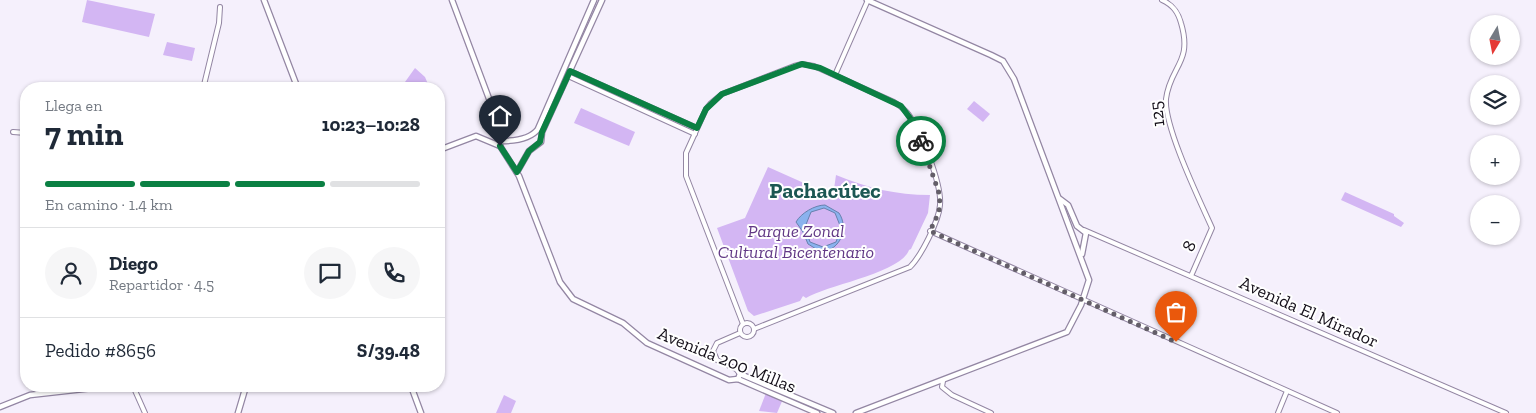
<!DOCTYPE html>
<html lang="es">
<meta charset="utf-8">
<style>
body{margin:0;font-family:"Zilla Slab",serif;background:#f6f6f7;color:#1f2937;height:100vh;display:flex;flex-direction:column;font-size:19px;white-space:nowrap}
*{box-sizing:border-box;margin:0}
p{font-size:16px;color:#747a83}
.icon{flex:none;width:28px;height:28px;fill:none;stroke:currentColor;stroke-width:2;stroke-linecap:round;stroke-linejoin:round}
.map{position:relative;flex:1;overflow:hidden}
.details{position:absolute;left:20px;top:82px;width:425px;height:310px;display:flex;flex-direction:column;background:#fff;border-radius:20px;box-shadow:0 1px 4px #0004}
.details>*{flex:none}
.needle{width:32px;rotate:190deg}
.tools{position:absolute;left:1470px;top:15px;display:grid;gap:10px}
.tools a{display:grid;place-items:center;width:50px;height:50px;border-radius:50%;background:#fff;box-shadow:0 1px 4px #0004;font-size:25px}
.pin{position:absolute;display:grid;place-items:center;width:42px;height:42px;color:#fff;margin:-51px -21px;border-radius:50% 50% 50% 0;rotate:-45deg;box-shadow:0 0 5px #0007}
.pin .icon{rotate:45deg}
.courier{position:absolute;display:grid;place-items:center;width:50px;height:50px;margin:-25px;border:4px solid #0b8043;border-radius:50%;background:#fff;color:#222;box-shadow:0 1px 6px #0007}
.head em{font-style:normal;font-weight:700}
.head div{display:flex;flex-direction:column-reverse}
.head{display:flex;align-items:center;justify-content:space-between;height:85px;padding:0 25px}
h1{font-size:32px;font-weight:700;line-height:38px}
.bar{display:grid;grid-template-columns:repeat(4,1fr);gap:8px 5px;align-content:center;height:60px;padding:0 25px}
.bar i{height:6px;border-radius:4px;background:#e0e1e3}
.bar .active{background:#0b8043}
.bar p{grid-column:span 4}
.line{display:flex;align-items:center;gap:12px;padding:0 25px;border-top:1px solid #e0e1e3}
.line div{flex:1}
.round{display:grid;place-items:center;flex:none;width:52px;height:52px;border-radius:26px;background:#f6f6f7}
.map>svg:first-child{display:block}
</style>
<div class="map">
<svg width="1536" height="413" viewBox="0 0 1536 413">
<rect width="100%" height="100%" fill="#f5f0fc"/>
<g fill="#d3b6f3">
<polygon points="87,0 155,14 149,37 82,22"/>
<polygon points="167,42 195,48 192,61 163,55"/>
<polygon points="415,68 425,77 430,89 400,89"/>
<polygon points="974,101 990,114 983,122 967,109"/>
<polygon points="581,108 635,132 629,146 574,123"/>
<path d="M768,167L833,196L836,175C867,188 896,195 930,195L928,213L911,249L909,250C901,273 827,285 806,298L803,296L800,301L754,316L748,311L717,228L745,218Z"/>
<polygon points="1345,192 1394,214 1394,216 1404,223 1401,227 1341,200"/>
<polygon points="766,393 783,399 777,413 759,411"/>
<polygon points="504,395 516,401 511,413 496,413"/>
</g>
<path fill="#8ab2ee" stroke="#6781ae" fill-rule="evenodd" d="M825,205L839,213C849,228 841,250 821,252L808,244L803,232L796,222C801,213 815,205 825,205ZM824,208L835,213L841,228L836,242L823,247L810,242L805,227L811,212Z"/>
<g fill="none" stroke-linecap="round" stroke-linejoin="round">
<g stroke="#9386a3" stroke-width="6">
<g id="minor">
<path d="M1162,0C1173,5 1178,12 1181,23C1193,63 1170,66 1166,99C1164,127 1200,201 1212,228L1191,276"/>
<polyline points="570,71 697,128"/>
<polyline points="835,75 868,0"/>
<polyline points="568,76 695,134"/>
<polyline points="203,89 219,23 220,7"/>
<polyline points="13,132 26,133"/>
<polyline points="1084,230 1506,413"/>
<polyline points="930,231 1337,413"/>
<circle cx="747" cy="330" r="7"/>
<path d="M743,324L686,176V153L706,109L711,103L722,94L794,66L802,64L814,66L894,102C900,106 905,109 909,115C921,132 942,184 940,205C939,221 921,256 910,267L754,329"/>
<polyline points="740,374 736,369 717,360 713,351 717,343 740,333"/>
<polyline points="943,381 942,387 952,395 991,413"/>
<polyline points="133,386 145,413"/>
<polyline points="1278,413 1287,391"/>
</g>
</g>
<g stroke="#9386a3" stroke-width="7">
<g id="major">
<polyline points="264,0 298,89"/>
<polyline points="452,0 500,128 500,146 519,176 560,282 573,299 623,323 647,343 729,380 738,379 817,413"/>
<path d="M501,141C513,141 530,140 538,129L594,0"/>
<polyline points="439,150 476,136 500,146"/>
<polyline points="517,172 529,151 541,142 542,132 602,0"/>
<polyline points="1060,199 1068,205 1077,226 1086,233 1082,254"/>
<polyline points="738,379 740,374 833,413"/>
<polyline points="411,386 421,413"/>
<polyline points="0,407 30,395 110,386"/>
<polyline points="238,413 246,386"/>
<polyline points="856,413 1067,332 1081,305 1089,280 1014,79 1003,61 991,55 867,0"/>
</g>
</g>
<use href="#minor" stroke="#fff" stroke-width="4"/>
<use href="#major" stroke="#fff" stroke-width="4.5"/>
</g>
<g fill="none" stroke-linecap="round" stroke-linejoin="round">
<polyline stroke="#635e68" stroke-width="5" stroke-dasharray="0 9" points="921,141 940,196 939,212 930,231 1176,342"/>
<polyline stroke="#0b8043" stroke-width="6" points="500,146 517,172 529,151 540,142 542,132 570,71 697,128 706,109 722,94 802,64 820,68 901,106 910,118 921,141"/>
</g>
<g text-anchor="middle" stroke-width="4" stroke-linejoin="round" paint-order="stroke">
<g font-size="18" fill="#140f19" stroke="#fff">
<text transform="translate(1157 114) rotate(-97)" y="6">125</text>
<text transform="translate(1189 246) rotate(-66)" y="6">8</text>
<text transform="translate(1309 312) rotate(24)" y="6">Avenida El Mirador</text>
<text transform="translate(727 360) rotate(22)" y="6">Avenida 200 Millas</text>
</g>
<g font-size="18" font-style="italic" fill="#623986" stroke="#fff">
<text x="796" y="237">Parque Zonal<tspan x="796" dy="21">Cultural Bicentenario</tspan></text>
</g>
<g font-size="22" font-weight="bold" fill="#1c5753" stroke="#fff">
<text x="825" y="198">Pachacútec</text>
</g>
</g>
</svg>
<div class="tools">
<a><svg class="needle" viewBox="-14 -14 28 28"><path d="M0-13l5 13h-10z" fill="#e53935"/><path d="M0 13l5-13h-10z" fill="#747a83"/></svg></a>
<a><svg class="icon" aria-label="layers" viewBox="0 0 24 24"><path d="M12 4l9 5-9 5-9-5zM3 14l9 5 9-5"/></svg></a>
<a>+</a>
<a>−</a>
</div>
<div class="pin" style="left:1176px;top:342px;background:#ea580c"><svg class="icon" aria-label="bag" viewBox="0 0 24 24"><path d="M5 8h14l-1 12H6zM9 8a3 3 0 0 1 6 0"/></svg></div>
<div class="pin" style="left:500px;top:146px;background:#1f2937"><svg class="icon" aria-label="home" viewBox="0 0 24 24"><path d="M3 11l9-7 9 7M6 9v11h12V9"/></svg></div>
<div class="courier" style="left:921px;top:141px"><svg class="icon" aria-label="bike" viewBox="0 0 24 24"><circle cx="6" cy="16" r="4"/><circle cx="18" cy="16" r="4"/><path d="M6 16l4-8h5l3 8M10 8l3 8H6M13 5h3"/></svg></div>
<section class="details">
<div class="head"><div><h1>7 min</h1><p>Llega en</p></div><em>10:23–10:28</em></div>
<div class="bar"><i class="active"></i><i class="active"></i><i class="active"></i><i></i><p>En camino · 1.4 km</p></div>
<div class="line" style="height:90px"><a class="round"><svg class="icon" aria-label="person" viewBox="0 0 24 24"><circle cx="12" cy="8" r="4"/><path d="M4 21q1-7 8-7t8 7"/></svg></a><div><b>Diego</b><p>Repartidor · 4.5</p></div><a class="round"><svg class="icon" aria-label="chat" viewBox="0 0 24 24"><path d="M4 5h16v11H9l-5 4z"/></svg></a><a class="round"><svg class="icon" aria-label="phone" viewBox="0 0 24 24"><path d="M5 4h4l2 5-3 2q2 4 5 5l2-3 5 2v4C11 20 4 13 5 4z"/></svg></a></div>
<div class="line" style="height:65px"><div>Pedido #8656</div><b>S/39.48</b></div>
</section>
</div>
